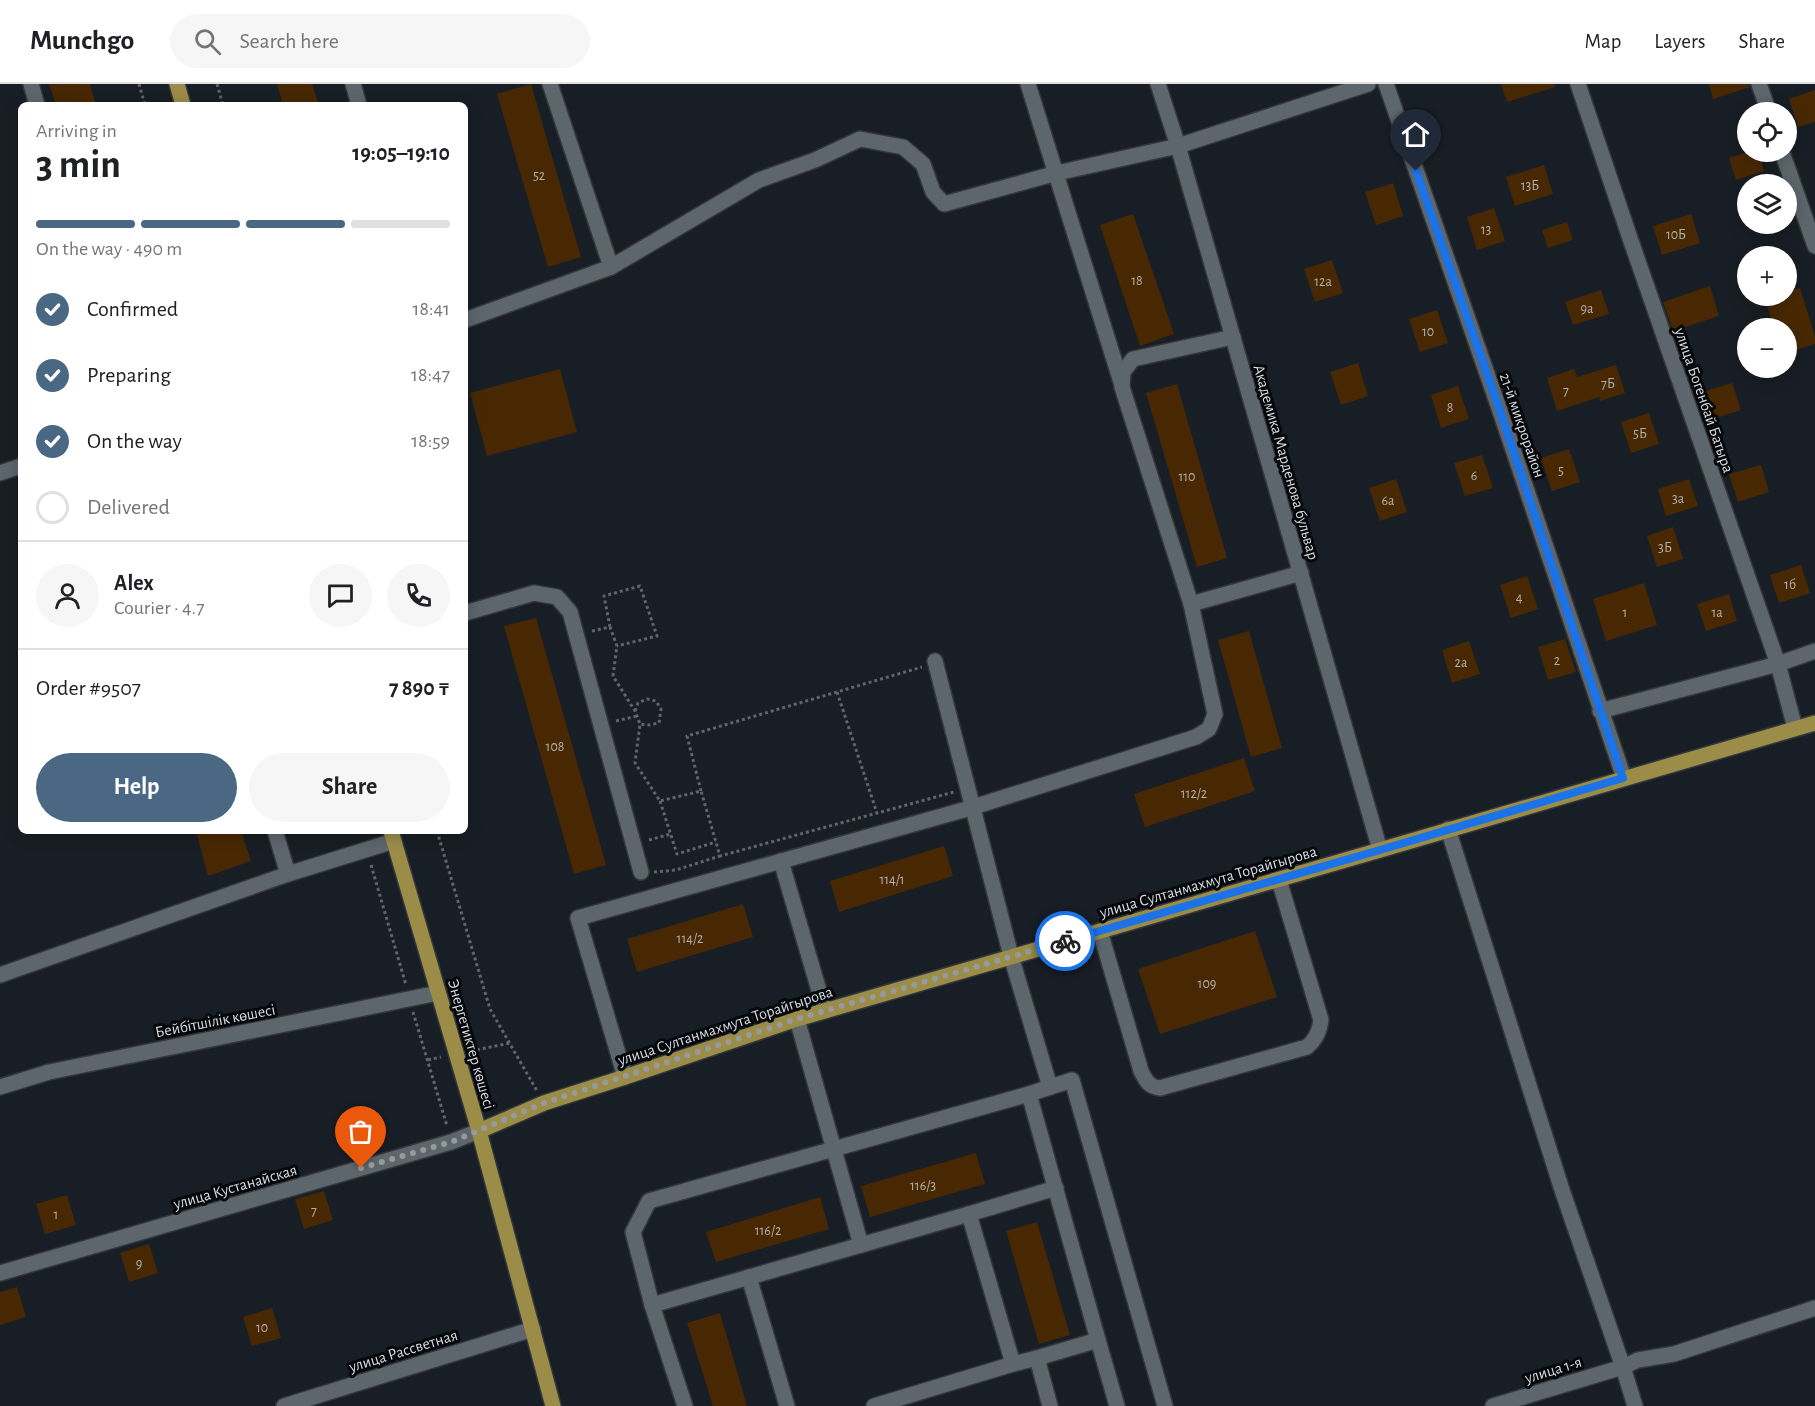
<!DOCTYPE html>
<meta charset="utf-8">
<style>
body{margin:0;font-family:"Alegreya Sans",sans-serif;background:#f6f6f6;color:#202124;height:100vh;display:flex;flex-direction:column;font-size:22px;white-space:nowrap}
*{box-sizing:border-box;margin:0}
p{font-size:20px;color:#757577}
.icon{flex:none;width:33px;height:33px;fill:none;stroke:currentColor;stroke-width:2;stroke-linecap:round;stroke-linejoin:round}
.map{position:relative;flex:1;overflow:hidden}
.drawer{position:absolute;left:18px;top:18px;width:450px;height:732px;display:flex;flex-direction:column;background:#fff;border-radius:9px;box-shadow:0 3px 15px #0003}
.drawer>*{flex:none}
.fabs{position:absolute;left:1737px;top:18px;display:grid;gap:12px}
.fabs a{display:grid;place-items:center;width:60px;height:60px;border-radius:50%;background:#fff;box-shadow:0 3px 15px #0003;font-size:30px}
.pin{position:absolute;display:grid;place-items:center;width:51px;height:51px;color:#fff;margin:-62px -26px;border-radius:50% 50% 50% 0;rotate:-45deg;box-shadow:0 0 6px #0007}
.pin .icon{rotate:45deg}
.courier{position:absolute;display:grid;place-items:center;width:60px;height:60px;margin:-30px;border:4px solid #1a73e8;border-radius:50%;background:#fff;color:#222;box-shadow:0 2px 8px #0007}
.head em{font-style:normal;font-weight:600}
.head div{display:flex;flex-direction:column-reverse}
.head{display:flex;align-items:center;justify-content:space-between;height:102px;padding:0 18px}
h1{font-size:39px;font-weight:600;line-height:45px}
.bar{display:grid;grid-template-columns:repeat(4,1fr);gap:9px 6px;align-content:center;height:72px;padding:0 18px}
.bar i{height:8px;border-radius:4px;background:#e0e0e0}
.bar .current{background:#4a6784}
.bar p{grid-column:span 4}
.line{display:flex;align-items:center;gap:15px;padding:0 18px;border-top:2px solid #e0e0e0}
.line div{flex:1}
.round{display:grid;place-items:center;flex:none;width:63px;height:63px;border-radius:32px;background:#f6f6f6}
ol{padding:0 18px;list-style:none}
li{display:flex;align-items:center;gap:18px;height:66px}
li p{margin-inline-start:auto}
li .icon{padding:6px;border-radius:50%;background:#4a6784;color:#fff;stroke-width:4}
li:last-child{color:#757577}
li i{width:33px;height:33px;border:3px solid #e0e0e0;border-radius:50%}
.button{display:flex;gap:12px;margin-top:auto;padding:12px 18px}
.button a{flex:1;height:69px;border-radius:36px;background:#4a6784;color:#fff;font-size:24px;font-weight:600;line-height:69px;text-align:center}
.button a+a{background:#f6f6f6;color:#202124}
header{display:flex;align-items:center;gap:36px;box-sizing:border-box;height:84px;padding:0 30px;background:#fff;border-bottom:2px solid #e0e0e0}
header strong{font-size:28px}
nav{display:flex;gap:33px;margin-inline-start:auto;font-size:21px}
.search{width:420px;height:54px;background:#f6f6f6;display:flex;align-items:center;gap:15px;box-sizing:border-box;padding:0 21px;border-radius:33px;color:#757577;font-size:22px}
.map>svg:first-child{display:block}
</style>
<header>
<strong>Munchgo</strong>
<div class="search"><svg class="icon" aria-label="search" viewBox="0 0 24 24"><circle cx="10" cy="10" r="6"/><path d="M15 15l6 6"/></svg>Search here</div>
<nav><a>Map</a><a>Layers</a><a>Share</a></nav>
</header>
<div class="map">
<svg width="1815" height="1322" viewBox="0 0 1815 1322">
<rect width="100%" height="100%" fill="#181e25"/>
<g fill="#482803">
<polygon points="49,0 90,0 96,21 56,21"/>
<polygon points="277,0 312,0 319,21 283,21"/>
<polygon points="531,0 581,173 548,183 497,10"/>
<polygon points="1501,0 1554,0 1555,3 1507,18"/>
<polygon points="1709,0 1749,0 1750,3 1713,15"/>
<polygon points="1815,6 1815,38 1798,43 1789,15"/>
<polygon points="1748,68 1758,68 1764,87 1736,96 1729,74"/>
<polygon points="1544,81 1553,110 1515,122 1506,93"/>
<polygon points="1393,99 1403,132 1376,141 1365,108"/>
<polygon points="1494,124 1505,157 1477,166 1467,133"/>
<polygon points="1133,130 1174,250 1140,262 1100,141"/>
<polygon points="1691,130 1700,159 1662,171 1653,142"/>
<polygon points="1567,138 1573,156 1548,164 1542,146"/>
<polygon points="1332,176 1343,209 1315,218 1304,185"/>
<polygon points="1710,202 1719,232 1673,247 1663,218"/>
<polygon points="1800,204 1815,252 1815,260 1786,269 1786,244 1774,244 1765,215 1777,212 1786,212 1786,208"/>
<polygon points="1601,206 1609,230 1573,241 1565,218"/>
<polygon points="1437,226 1448,259 1420,268 1409,235"/>
<polygon points="1358,279 1368,312 1341,321 1330,288"/>
<polygon points="1616,281 1625,309 1600,317 1599,313 1557,327 1547,294 1574,285 1577,293"/>
<polygon points="560,285 577,348 487,372 470,309"/>
<polygon points="1732,299 1741,326 1710,336 1702,308"/>
<polygon points="1177,300 1227,474 1197,483 1146,309"/>
<polygon points="1458,302 1469,335 1441,344 1431,311"/>
<polygon points="1649,329 1659,360 1631,369 1621,338"/>
<polygon points="1569,365 1580,398 1552,407 1541,374"/>
<polygon points="1482,371 1493,404 1465,412 1454,379"/>
<polygon points="1761,381 1769,408 1738,418 1729,390"/>
<polygon points="1396,395 1407,428 1380,437 1369,404"/>
<polygon points="1689,395 1698,422 1666,432 1658,405"/>
<polygon points="1673,443 1683,475 1657,483 1647,452"/>
<polygon points="1801,481 1810,509 1779,519 1770,491"/>
<polygon points="1527,492 1538,525 1511,534 1500,501"/>
<polygon points="1644,499 1657,541 1606,557 1593,515"/>
<polygon points="1729,510 1737,537 1706,547 1697,520"/>
<polygon points="536,534 606,781 574,790 504,542"/>
<polygon points="1249,547 1282,664 1251,673 1218,556"/>
<polygon points="1565,555 1576,588 1548,596 1538,563"/>
<polygon points="1469,557 1480,590 1452,599 1442,566"/>
<polygon points="1244,674 1255,707 1145,743 1134,710"/>
<polygon points="196,747 241,747 251,777 208,792"/>
<polygon points="944,762 953,792 839,828 830,797"/>
<polygon points="743,820 753,853 637,888 627,855"/>
<polygon points="1255,847 1277,913 1160,950 1138,885"/>
<polygon points="976,1069 985,1100 870,1133 861,1102"/>
<polygon points="324,1107 333,1136 304,1145 295,1115"/>
<polygon points="67,1111 76,1141 45,1150 36,1120"/>
<polygon points="820,1113 829,1145 716,1178 706,1148"/>
<polygon points="1037,1138 1070,1251 1039,1260 1006,1147"/>
<polygon points="149,1160 158,1189 129,1198 120,1169"/>
<polygon points="17,1203 26,1233 0,1241 0,1208"/>
<polygon points="272,1224 281,1254 252,1262 243,1233"/>
<polygon points="720,1229 747,1322 713,1322 687,1239"/>
</g>
<g fill="none" stroke-linecap="round" stroke-linejoin="round">
<g stroke="#33373c" stroke-width="18">
<g id="minor">
<polyline points="31,0 37,21"/>
<polyline points="353,0 359,21"/>
<polyline points="1028,0 1121,298"/>
<polyline points="1158,0 1178,62 1380,766"/>
<polyline points="1386,0 1500,327 1624,694"/>
<polyline points="1578,0 1632,160 1778,580 1795,644"/>
<polyline points="1759,0 1769,28"/>
<polyline points="1782,68 1815,162"/>
<polyline points="611,183 759,96 815,76 860,55 903,63 923,80 933,108 944,120 1057,89 1178,62 1368,0"/>
<polyline points="465,236 611,183 550,0"/>
<polyline points="0,389 21,382"/>
<polyline points="1191,520 1301,489"/>
<polyline points="465,529 534,509 557,513 570,528 641,788"/>
<polyline points="935,577 1011,872 1050,1003"/>
<polyline points="1600,627 1778,580 1815,567"/>
<polyline points="1448,745 1562,1106 1623,1283 1493,1322"/>
<polyline points="275,747 288,790 394,757"/>
<polyline points="781,777 825,927"/>
<path d="M1100,847L1141,987C1146,997 1149,1003 1160,1004L1307,963C1316,955 1319,948 1321,936L1279,796"/>
<polyline points="0,891 288,790"/>
<polyline points="797,935 861,1161"/>
<polyline points="625,993 578,834 967,725 1196,653 1209,645 1215,630 1191,520 1122,303 1123,288 1133,275 1233,253"/>
<polyline points="0,1003 49,988 438,909"/>
<polyline points="1029,1010 1098,1256 1037,1274"/>
<polyline points="0,1189 451,1058 479,1047"/>
<polyline points="749,1193 787,1322"/>
<polyline points="652,1221 969,1130"/>
<polyline points="1098,1256 1117,1322"/>
<polyline points="1013,1280 1037,1274 1050,1322"/>
<polyline points="284,1322 533,1245"/>
<polyline points="685,1322 652,1221 633,1148 649,1117 1029,1010 1072,996 1165,1322"/>
<polyline points="874,1322 1013,1280 969,1130 1056,1104"/>
<polyline points="1635,1322 1623,1283 1638,1276 1674,1270 1815,1224"/>
</g>
</g>
<g stroke="#33373c" stroke-width="18">
<g id="major">
<polyline points="177,0 183,21"/>
<polyline points="391,747 479,1047 553,1322"/>
<polyline points="479,1047 544,1019 625,993 797,935 1380,766 1815,639"/>
</g>
</g>
<g stroke="#5f656b" stroke-width="3" stroke-dasharray="3 3" stroke-linecap="butt">
<polyline points="139,0 145,21"/>
<polyline points="217,0 223,21"/>
<polyline points="610,543 604,512 640,502 657,552 617,562"/>
<polyline points="592,547 610,543 617,562 613,592 635,627 640,640 635,679 660,717 701,707 720,772 954,708"/>
<polyline points="837,608 877,729"/>
<polyline points="635,627 638,619 647,615 656,617 661,625 659,639 649,641 640,640"/>
<polyline points="616,637 637,632"/>
<polyline points="701,707 687,652 922,583"/>
<polyline points="660,717 677,770 716,758"/>
<polyline points="437,747 490,925 537,1007"/>
<polyline points="649,756 671,750"/>
<polyline points="371,781 406,901"/>
<polyline points="654,788 676,786 720,772"/>
<polyline points="413,928 447,1042"/>
<polyline points="471,967 510,959"/>
<polyline points="428,976 441,973"/>
</g>
<use href="#minor" stroke="#5d656d" stroke-width="15"/>
<use href="#major" stroke="#9b8c48" stroke-width="15"/>
</g>
<g fill="none" stroke-linecap="round" stroke-linejoin="round">
<polyline stroke="#959a9f" stroke-width="6" stroke-dasharray="0 10.8" points="361,1084 451,1058 544,1019 797,935 1065,857"/>
<polyline stroke="#1a73e8" stroke-width="8" points="1065,857 1380,766 1623,694 1500,327 1416,87"/>
</g>
<g text-anchor="middle" stroke-width="6" stroke-linejoin="round" paint-order="stroke">
<g font-size="14" fill="#b4b0aa">
<text x="539" y="96">52</text>
<text x="1530" y="106">13Б</text>
<text x="1486" y="150">13</text>
<text x="1676" y="155">10Б</text>
<text x="1137" y="201">18</text>
<text x="1323" y="202">12а</text>
<text x="1587" y="229">9а</text>
<text x="1428" y="252">10</text>
<text x="1608" y="304">7Б</text>
<text x="1566" y="311">7</text>
<text x="1450" y="328">8</text>
<text x="1640" y="354">5Б</text>
<text x="1561" y="391">5</text>
<text x="1474" y="396">6</text>
<text x="1187" y="397">110</text>
<text x="1678" y="419">3а</text>
<text x="1388" y="421">6а</text>
<text x="1665" y="468">3Б</text>
<text x="1790" y="505">1б</text>
<text x="1519" y="518">4</text>
<text x="1625" y="533">1</text>
<text x="1717" y="533">1а</text>
<text x="1557" y="581">2</text>
<text x="1461" y="583">2а</text>
<text x="555" y="667">108</text>
<text x="1194" y="714">112/2</text>
<text x="892" y="800">114/1</text>
<text x="690" y="859">114/2</text>
<text x="1207" y="904">109</text>
<text x="923" y="1106">116/3</text>
<text x="314" y="1131">7</text>
<text x="56" y="1135">1</text>
<text x="768" y="1151">116/2</text>
<text x="139" y="1184">9</text>
<text x="262" y="1248">10</text>
</g>
<g font-size="16" fill="#d8dde1" stroke="#06080b">
<text transform="translate(1705 316) rotate(71)" y="6">улица Богенбай Батыра</text>
<text transform="translate(1523 341) rotate(71)" y="6">21-й микрорайон</text>
<text transform="translate(1287 378) rotate(74)" y="6">Академика Марденова бульвар</text>
<text transform="translate(1208 797) rotate(-16)" y="6">улица Султанмахмута Торайгырова</text>
<text transform="translate(215 936) rotate(-11)" y="6">Бейбітшілік көшесі</text>
<text transform="translate(725 941) rotate(-18)" y="6">улица Султанмахмута Торайгырова</text>
<text transform="translate(472 960) rotate(74)" y="6">Энергетиктер көшесі</text>
<text transform="translate(235 1102) rotate(-16)" y="6">улица Кустанайская</text>
<text transform="translate(403 1266) rotate(-17)" y="6">улица Рассветная</text>
<text transform="translate(1553 1285) rotate(-17)" y="6">улица 1-я</text>
</g>
</g>
</svg>
<div class="fabs">
<a><svg class="icon" aria-label="locate" viewBox="0 0 24 24"><circle cx="12" cy="12" r="6"/><path d="M12 2v4M12 18v4M2 12h4M18 12h4"/></svg></a>
<a><svg class="icon" aria-label="layers" viewBox="0 0 24 24"><path d="M12 4l9 5-9 5-9-5zM3 14l9 5 9-5"/></svg></a>
<a>+</a>
<a>−</a>
</div>
<div class="pin" style="left:361px;top:1084px;background:#ea580c"><svg class="icon" aria-label="bag" viewBox="0 0 24 24"><path d="M5 8h14l-1 12H6zM9 8a3 3 0 0 1 6 0"/></svg></div>
<div class="pin" style="left:1416px;top:87px;background:#1f2937"><svg class="icon" aria-label="home" viewBox="0 0 24 24"><path d="M3 11l9-7 9 7M6 9v11h12V9"/></svg></div>
<div class="courier" style="left:1065px;top:857px"><svg class="icon" aria-label="bike" viewBox="0 0 24 24"><circle cx="6" cy="16" r="4"/><circle cx="18" cy="16" r="4"/><path d="M6 16l4-8h5l3 8M10 8l3 8H6M13 5h3"/></svg></div>
<section class="drawer">
<div class="head"><div><h1>3 min</h1><p>Arriving in</p></div><em>19:05–19:10</em></div>
<div class="bar"><i class="current"></i><i class="current"></i><i class="current"></i><i></i><p>On the way · 490 m</p></div>
<ol>
<li><svg class="icon" aria-label="check" viewBox="0 0 24 24"><path d="M5 12l5 5 9-10"/></svg>Confirmed<p>18:41</p></li>
<li><svg class="icon" aria-label="check" viewBox="0 0 24 24"><path d="M5 12l5 5 9-10"/></svg>Preparing<p>18:47</p></li>
<li><svg class="icon" aria-label="check" viewBox="0 0 24 24"><path d="M5 12l5 5 9-10"/></svg>On the way<p>18:59</p></li>
<li><i></i>Delivered</li>
</ol>
<div class="line" style="height:108px"><a class="round"><svg class="icon" aria-label="person" viewBox="0 0 24 24"><circle cx="12" cy="8" r="4"/><path d="M4 21q1-7 8-7t8 7"/></svg></a><div><b>Alex</b><p>Courier · 4.7</p></div><a class="round"><svg class="icon" aria-label="chat" viewBox="0 0 24 24"><path d="M4 5h16v11H9l-5 4z"/></svg></a><a class="round"><svg class="icon" aria-label="phone" viewBox="0 0 24 24"><path d="M5 4h4l2 5-3 2q2 4 5 5l2-3 5 2v4C11 20 4 13 5 4z"/></svg></a></div>
<div class="line" style="height:78px"><div>Order #9507</div><b>7 890 ₸</b></div>
<div class="button"><a>Help</a><a>Share</a></div>
</section>
</div>
